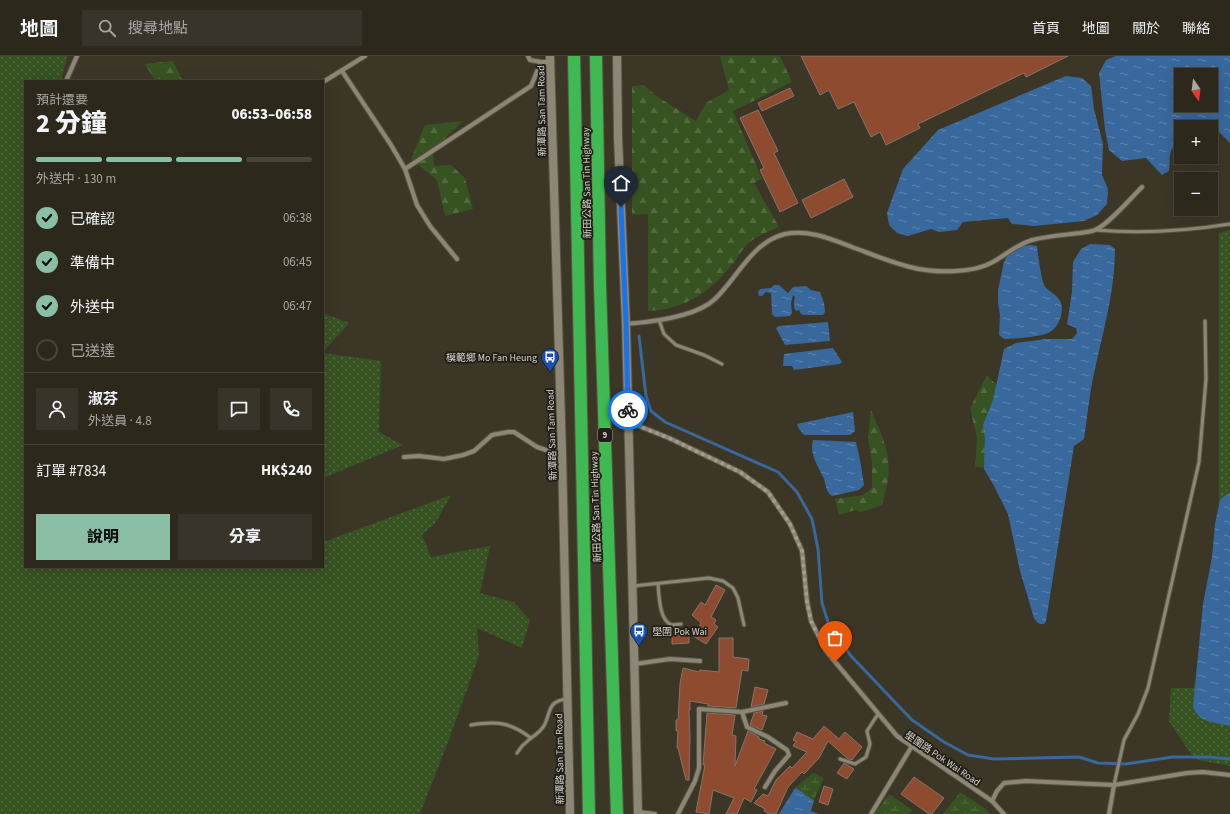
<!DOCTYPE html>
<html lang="zh-TW">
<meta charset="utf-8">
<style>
body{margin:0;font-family:"Source Sans 3","Noto Sans TC",sans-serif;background:#383429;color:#f1f3f6;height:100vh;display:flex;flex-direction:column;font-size:15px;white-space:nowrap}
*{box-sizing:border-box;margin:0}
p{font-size:13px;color:#a6a6a3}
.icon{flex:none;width:22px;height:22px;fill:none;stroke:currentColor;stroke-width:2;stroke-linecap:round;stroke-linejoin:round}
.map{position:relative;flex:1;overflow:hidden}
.side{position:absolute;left:24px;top:24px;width:300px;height:488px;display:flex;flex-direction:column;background:#2c281c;border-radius:0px;box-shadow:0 4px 16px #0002,0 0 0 1px #48443b}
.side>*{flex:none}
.needle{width:26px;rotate:166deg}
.buttons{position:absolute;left:1174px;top:12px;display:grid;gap:8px}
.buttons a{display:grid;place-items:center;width:44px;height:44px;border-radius:0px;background:#2c281c;box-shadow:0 4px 16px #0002,0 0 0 1px #48443b;font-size:20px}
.pin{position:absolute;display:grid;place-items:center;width:34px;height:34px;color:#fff;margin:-41px -17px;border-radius:50% 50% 50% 0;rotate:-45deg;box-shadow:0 0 4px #0007}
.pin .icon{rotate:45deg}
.courier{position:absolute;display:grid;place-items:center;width:40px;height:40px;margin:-20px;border:3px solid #1a73e8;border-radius:50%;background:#fff;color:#222;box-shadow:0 1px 5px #0007}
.summary em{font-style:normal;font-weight:800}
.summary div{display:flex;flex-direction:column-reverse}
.summary{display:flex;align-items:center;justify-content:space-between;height:68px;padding:0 12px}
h1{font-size:26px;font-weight:800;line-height:30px}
.bar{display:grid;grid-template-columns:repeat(4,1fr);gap:6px 4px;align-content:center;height:48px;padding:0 12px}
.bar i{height:5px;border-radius:3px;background:#48443b}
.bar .active{background:#8abfa5}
.bar p{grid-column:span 4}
.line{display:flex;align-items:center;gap:10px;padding:0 12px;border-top:1px solid #48443b}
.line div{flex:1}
.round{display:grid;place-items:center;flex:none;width:42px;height:42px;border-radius:0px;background:#383429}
ol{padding:0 12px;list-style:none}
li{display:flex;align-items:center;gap:12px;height:44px}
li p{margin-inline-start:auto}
li .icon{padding:4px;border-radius:50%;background:#8abfa5;color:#111;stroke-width:4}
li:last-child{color:#a6a6a3}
li i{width:22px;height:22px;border:2px solid #48443b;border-radius:50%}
.action{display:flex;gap:8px;margin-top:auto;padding:8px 12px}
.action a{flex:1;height:46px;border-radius:0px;background:#8abfa5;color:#111;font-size:16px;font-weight:800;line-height:46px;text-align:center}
.action a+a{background:#383429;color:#f1f3f6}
header{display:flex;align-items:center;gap:24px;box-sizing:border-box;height:56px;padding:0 20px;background:#2c281c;border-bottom:1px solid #48443b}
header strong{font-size:19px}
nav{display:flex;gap:22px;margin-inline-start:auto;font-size:14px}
.search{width:280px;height:36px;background:#383429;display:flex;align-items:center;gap:10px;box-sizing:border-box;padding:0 14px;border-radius:0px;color:#a6a6a3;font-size:15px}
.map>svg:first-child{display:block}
</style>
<header>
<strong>地圖</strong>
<div class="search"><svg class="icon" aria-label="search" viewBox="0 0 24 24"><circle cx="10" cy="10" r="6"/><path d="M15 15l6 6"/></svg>搜尋地點</div>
<nav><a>首頁</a><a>地圖</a><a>關於</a><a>聯絡</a></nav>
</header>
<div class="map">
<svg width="1230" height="758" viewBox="0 0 1230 758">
<defs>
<pattern id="grass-dots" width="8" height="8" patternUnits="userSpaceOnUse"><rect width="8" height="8" fill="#385322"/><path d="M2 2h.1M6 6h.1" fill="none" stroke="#546b41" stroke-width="1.8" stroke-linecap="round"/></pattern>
<pattern id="forest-firs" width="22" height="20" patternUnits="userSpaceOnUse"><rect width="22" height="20" fill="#385322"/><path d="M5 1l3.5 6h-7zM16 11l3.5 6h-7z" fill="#546b41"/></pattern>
<pattern id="wetland-marsh" width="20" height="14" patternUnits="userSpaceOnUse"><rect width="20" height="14" fill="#385322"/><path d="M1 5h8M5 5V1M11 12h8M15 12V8" fill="none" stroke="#546b41"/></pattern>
<pattern id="water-ripples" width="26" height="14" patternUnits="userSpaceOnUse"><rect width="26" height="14" fill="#39689d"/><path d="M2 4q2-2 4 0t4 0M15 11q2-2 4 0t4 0" fill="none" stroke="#5e84ad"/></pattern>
</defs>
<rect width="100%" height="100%" fill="#3b3626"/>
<g fill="url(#grass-dots)">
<polygon points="0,0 67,0 61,25 25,25 25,511 323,511 323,486 451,439 436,466 422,479 431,501 490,490 480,537 514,546 530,564 522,592 477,572 479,599 450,681 420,758 0,758"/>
<polygon points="1230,174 1230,710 1198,704 1191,698 1169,665 1171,632 1194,632 1219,449 1219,177"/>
<polygon points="323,257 349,267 323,296"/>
<polygon points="323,297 381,305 379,376 403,389 323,422"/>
</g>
<g fill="url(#forest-firs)">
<path d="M720,0H780L792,26L733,55L762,123L754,127L779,171C770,175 759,179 751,185C743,191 738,202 732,209C710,236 684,254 648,255V158L632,159V30L644,29L655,39L696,65L706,47L729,34Z"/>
<polygon points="173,5 183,25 155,25 145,8"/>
<polygon points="463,65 433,94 434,110 451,109 465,122 473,153 445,160 437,124 411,103 425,69"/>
<polygon points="987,319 1003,336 994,412 975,411 977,382 970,352"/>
<path d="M871,354C888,393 895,407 882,449L861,456L855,454L839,459L835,443L863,439L872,432V406L868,381Z"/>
</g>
<g fill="url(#wetland-marsh)">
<path d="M813,717L824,722L814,744C806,741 803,735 795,732Z"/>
<polygon points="960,736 986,753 990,758 943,758"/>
<polygon points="889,738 912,754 909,758 875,758"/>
</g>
<g fill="url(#water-ripples)" fill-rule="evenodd">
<path d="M1116,0H1230V87L1210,67L1204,66L1202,71H1190L1188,68L1186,71H1181C1181,85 1172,88 1170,99C1169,104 1170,110 1169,115L1162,119L1146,102L1122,105L1109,94L1105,74L1099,17L1106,4ZM1181,19H1211V49H1181Z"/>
<polygon points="1066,20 1082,22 1091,30 1094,53 1103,88 1102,119 1108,133 1107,148 1097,159 1084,165 1034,170 1012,168 1008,162 963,166 957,174 939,176 931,173 908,180 897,177 889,169 887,157 903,113 938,74"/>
<path d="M1090,188L1110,189L1115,193C1115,237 1102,279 1093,322C1089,342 1087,363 1084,383L1074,390L1046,565L1044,568C1039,569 1037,566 1034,562L1020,515L1008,458L993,428L984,413L985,383L983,369L993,344L1004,293L1016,287L1046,283H1072L1077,277L1076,272L1067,268L1072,236L1073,206L1081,193Z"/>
<path d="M1030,189L1037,190C1038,198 1041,222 1044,229C1048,236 1058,238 1061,247C1064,256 1059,271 1050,276C1041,281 1014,283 1004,283L999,279L1000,259L998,247V234L1004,206L1011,192Z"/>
<path d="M774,229H779L788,237L793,231L806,230L811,234L820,236L824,247L825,256L823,259H804L801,258L799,254L796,255C793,251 794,245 795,241L793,239L791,247L792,257L790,260L775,261L772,258L771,237L766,236L762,240H759L758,236L760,233L771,232Z"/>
<polygon points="828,266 830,285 785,289 776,272 779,270"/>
<polygon points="833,292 842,306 840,308 794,314 792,310 783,310 784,298"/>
<polygon points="853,356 855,375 850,379 804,379 799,373 797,368"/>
<path d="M813,384L856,386L860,404L864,429L859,434L832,440C826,436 826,430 824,423C819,411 809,399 813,384Z"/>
<path d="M1227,438H1230V670C1214,666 1199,667 1193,651L1203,548L1212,501L1215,468L1220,444Z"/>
<path d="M795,732C803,735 806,741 814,744L811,755L819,758H779Z"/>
</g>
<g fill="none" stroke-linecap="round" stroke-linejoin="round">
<polyline stroke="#39689d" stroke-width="3" points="639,280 646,340 651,355 665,366 778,416 797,436 812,463 818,493 822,547 829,569 851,600 912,664 944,686 968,699 994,703 1079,701 1098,707 1126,708 1173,701 1208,701 1230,703"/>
</g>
<g fill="#8e4b2f" stroke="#87746c">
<polygon points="801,0 1068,0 1026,21 1024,17 943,56 918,68 920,72 886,89 880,76 871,81 854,46 838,53 829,34 820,39"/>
<polygon points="790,32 794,40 762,55 758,47"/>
<polygon points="758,54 778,95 774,97 798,147 780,156 760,114 764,112 740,62"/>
<polygon points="844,123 853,141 811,162 802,144"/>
<polygon points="716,529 725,534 711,561 716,564 714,568 718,571 706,588 693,580 701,567 692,559 701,546 705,549"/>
<polygon points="689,577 689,587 672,588 672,578"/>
<polygon points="719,582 733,582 733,601 749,603 748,615 742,614 736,652 708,650 708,648 690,645 690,654 689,654 690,681 689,724 686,724 678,692 677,692 678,675 676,675 676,664 678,664 680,628 683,612 699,616 700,614 719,616"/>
<polygon points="755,631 768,634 764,648 751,651"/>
<polygon points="763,655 762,659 767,660 762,674 750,669 754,657"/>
<polygon points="707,657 735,659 732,679 736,680 735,710 748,675 759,681 759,683 765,685 764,687 776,693 754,733 757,734 751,746 744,742 737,758 726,758 734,742 713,734 709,758 696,756 705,709 703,709"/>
<polygon points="824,670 839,683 845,676 862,691 852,704 848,703 828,685 819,702 804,718 802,716 788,731 776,758 769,758 764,755 765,753 754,747 763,738 768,740 776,724 790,710 792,712 807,696 793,690 796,685 793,684 797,676 813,683"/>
<polygon points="844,707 854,713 847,723 837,717"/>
<polygon points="914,721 944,742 932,758 929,758 901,738"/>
<polygon points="824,730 833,733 828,749 819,746"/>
</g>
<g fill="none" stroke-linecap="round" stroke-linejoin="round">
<g stroke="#585446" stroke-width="5">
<g id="lane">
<path d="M1095,174C1140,178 1186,175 1230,168"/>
<polyline points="659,264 664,278 676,289 704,299 722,308"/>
<path d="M658,528C659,538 659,565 672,569C674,569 679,568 681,568"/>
<polyline points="633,530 709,522 723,525 733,532 738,542 744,569"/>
<path d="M471,669C497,665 510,666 531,682C537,678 542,674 545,668C551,654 548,646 566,643"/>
<polyline points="517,697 522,690 531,682"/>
<polyline points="840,703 855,708 866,701 870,688 867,675 878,658"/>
<polyline points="1114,729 1124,684 1138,658 1148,632 1199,406 1206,323 1205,265"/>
</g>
</g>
<g stroke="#585446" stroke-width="6">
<g id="street">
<polyline points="528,0 530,4 541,6 550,6"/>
<polyline points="342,15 391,89 405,113 417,149 430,170 457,203"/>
<polyline points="66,25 77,0"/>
<polyline points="323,26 365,0"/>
<polyline points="405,113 531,30 541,6"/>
<path d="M626,268C652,266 696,261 715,243C738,221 752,186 785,178C808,173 831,183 852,191C871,198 890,206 910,211C933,217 972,218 993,206C1007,198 1016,189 1032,184C1048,180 1064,179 1080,177C1085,176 1091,176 1095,174C1108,169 1131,142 1142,131"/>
<polyline points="629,366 669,382 740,416 768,436 790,468 802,495 807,545 811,565 826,595 897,680 992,745 1004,758"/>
<polyline points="404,401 419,400 444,403 463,399 474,395 492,379 508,376 514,376 537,391 552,396 562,397"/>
<polyline points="635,608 670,603 700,605"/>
<polyline points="742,656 747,671 768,681 787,694 789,699 775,715 765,731"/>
<polyline points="992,745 997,735 1004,727 1026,725 1114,729 1187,717 1203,716 1230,719"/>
<polyline points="638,756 655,758"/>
<polyline points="678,758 695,725 699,712 699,653 742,656 786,647"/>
<polyline points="871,758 912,690"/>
<polyline points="1109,758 1114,729"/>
</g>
</g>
<g stroke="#585446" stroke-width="10">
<g id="secondary">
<polyline points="550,0 562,397 570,758"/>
<polyline points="617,0 618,81 626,268 638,758"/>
</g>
</g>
<g stroke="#585446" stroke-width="14">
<g id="highway">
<polyline points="574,0 589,758"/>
<polyline points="596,0 600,230 617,758"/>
</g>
</g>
<use href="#lane" stroke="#8c8775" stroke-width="3"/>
<use href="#street" stroke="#8c8775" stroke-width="4"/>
<use href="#secondary" stroke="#8c8775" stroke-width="8"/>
<use href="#highway" stroke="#3fba53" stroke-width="12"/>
</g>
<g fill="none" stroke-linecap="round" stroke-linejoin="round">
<polyline stroke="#a09d91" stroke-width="4" stroke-dasharray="0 7.2" points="628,354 628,366 669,382 740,416 768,436 790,468 802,495 807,546 811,565 826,595 835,606"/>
<polyline stroke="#1a73e8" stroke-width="5" points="621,151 626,268 628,354"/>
</g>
<defs>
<g id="bus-pin" transform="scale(0.9)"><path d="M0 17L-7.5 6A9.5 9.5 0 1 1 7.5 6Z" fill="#1a4fb4" stroke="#201e16"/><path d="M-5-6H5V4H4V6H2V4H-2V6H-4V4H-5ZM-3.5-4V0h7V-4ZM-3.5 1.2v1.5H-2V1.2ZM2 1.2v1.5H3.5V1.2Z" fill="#fff"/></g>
</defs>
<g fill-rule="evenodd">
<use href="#bus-pin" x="550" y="301"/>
<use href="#bus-pin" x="639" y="575"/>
</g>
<g text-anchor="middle" stroke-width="3.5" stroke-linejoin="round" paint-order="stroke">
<rect fill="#201e16" stroke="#a09d94" stroke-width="1" x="598" y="372" width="14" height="14" rx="3"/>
<g font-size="9" font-weight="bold" fill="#d7d4ca">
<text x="605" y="382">9</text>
</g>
<g font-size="10" fill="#d7d4ca" stroke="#201e16">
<text transform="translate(541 55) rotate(-91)" y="4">新潭路 San Tam Road</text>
<text transform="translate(586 127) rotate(-91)" y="4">新田公路 San Tin Highway</text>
<text transform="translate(551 379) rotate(-92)" y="4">新潭路 San Tam Road</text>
<text transform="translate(595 451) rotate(-92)" y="4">新田公路 San Tin Highway</text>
<text transform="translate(943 702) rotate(34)" y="4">壆圍路 Pok Wai Road</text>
<text transform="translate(559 703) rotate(-91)" y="4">新潭路 San Tam Road</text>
</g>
<g font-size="10" fill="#d7d4ca" stroke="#201e16" text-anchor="end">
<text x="537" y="305">模範鄉 Mo Fan Heung</text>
<text x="652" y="579" text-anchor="start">壆圍 Pok Wai</text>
</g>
</g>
</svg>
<div class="buttons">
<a><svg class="needle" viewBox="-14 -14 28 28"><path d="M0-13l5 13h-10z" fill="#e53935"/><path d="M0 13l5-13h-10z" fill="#a6a6a3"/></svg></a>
<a>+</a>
<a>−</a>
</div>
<div class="pin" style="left:835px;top:606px;background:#ea580c"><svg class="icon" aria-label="bag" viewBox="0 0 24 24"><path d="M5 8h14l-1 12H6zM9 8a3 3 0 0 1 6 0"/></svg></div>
<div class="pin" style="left:621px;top:151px;background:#1f2937"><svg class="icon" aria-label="home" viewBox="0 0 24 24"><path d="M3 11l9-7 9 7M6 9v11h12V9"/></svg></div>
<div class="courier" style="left:628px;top:354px"><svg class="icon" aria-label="bike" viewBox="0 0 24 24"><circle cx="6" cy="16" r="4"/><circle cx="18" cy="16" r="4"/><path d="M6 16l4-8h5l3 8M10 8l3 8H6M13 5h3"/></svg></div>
<section class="side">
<div class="summary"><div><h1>2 分鐘</h1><p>預計還要</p></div><em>06:53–06:58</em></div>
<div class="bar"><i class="active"></i><i class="active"></i><i class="active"></i><i></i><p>外送中 · 130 m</p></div>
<ol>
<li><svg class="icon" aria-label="check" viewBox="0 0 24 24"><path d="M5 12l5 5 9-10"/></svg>已確認<p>06:38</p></li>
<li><svg class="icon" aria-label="check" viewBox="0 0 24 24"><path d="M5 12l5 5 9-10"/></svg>準備中<p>06:45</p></li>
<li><svg class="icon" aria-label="check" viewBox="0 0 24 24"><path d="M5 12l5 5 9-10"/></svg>外送中<p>06:47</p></li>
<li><i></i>已送達</li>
</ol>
<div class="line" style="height:72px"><a class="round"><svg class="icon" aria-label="person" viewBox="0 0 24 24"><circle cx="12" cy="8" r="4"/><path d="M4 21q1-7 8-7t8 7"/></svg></a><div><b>淑芬</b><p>外送員 · 4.8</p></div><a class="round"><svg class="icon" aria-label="chat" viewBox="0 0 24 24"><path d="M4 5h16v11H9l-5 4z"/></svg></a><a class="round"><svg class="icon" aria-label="phone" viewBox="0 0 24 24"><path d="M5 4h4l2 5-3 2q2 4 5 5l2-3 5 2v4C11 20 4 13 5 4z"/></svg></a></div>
<div class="line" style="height:52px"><div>訂單 #7834</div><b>HK$240</b></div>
<div class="action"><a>說明</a><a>分享</a></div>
</section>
</div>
